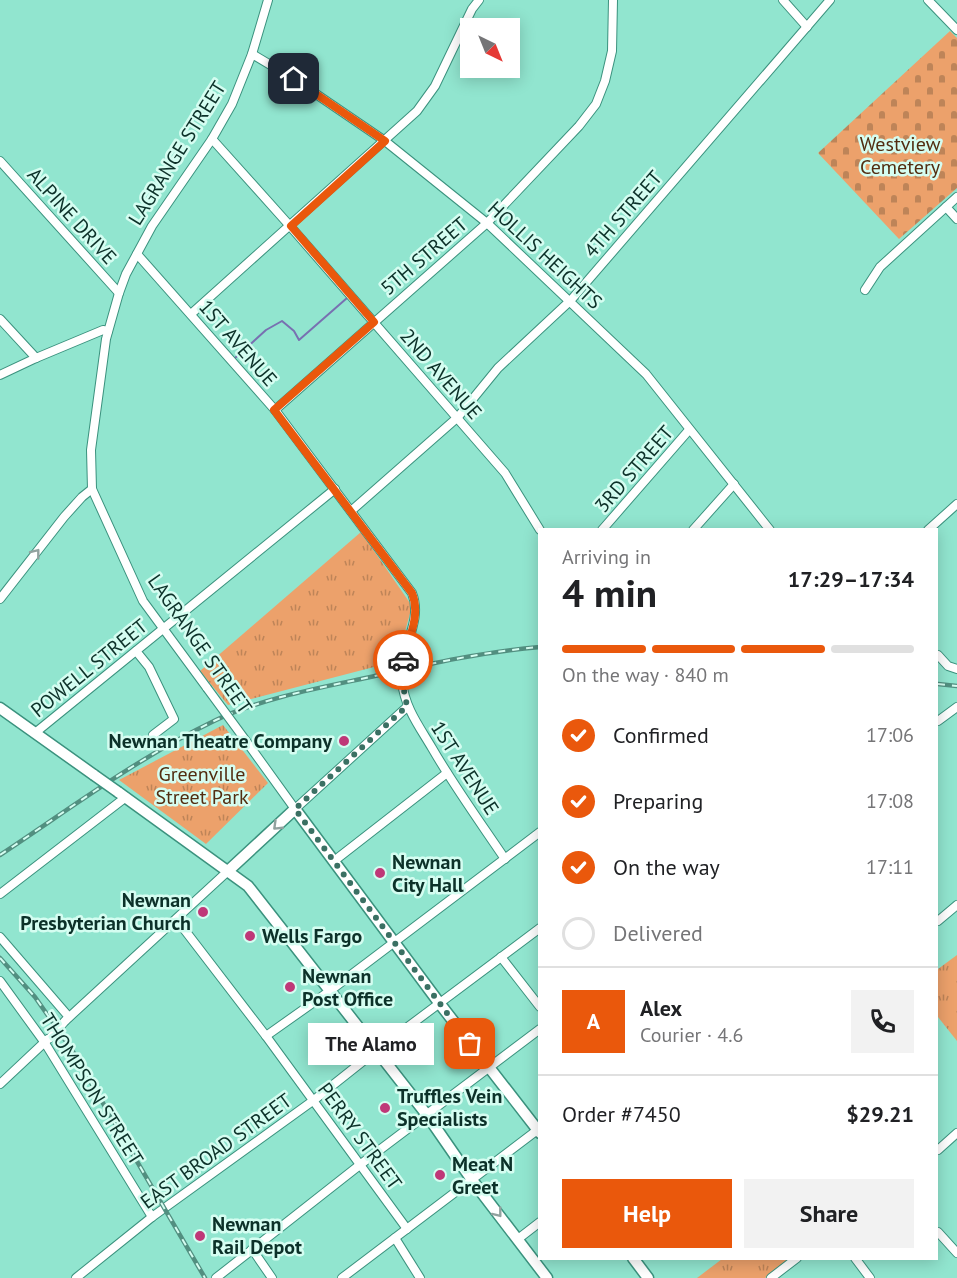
<!DOCTYPE html>
<meta charset="utf-8">
<style>
body{margin:0;font-family:"PT Sans",sans-serif;background:#f2f2f2;color:#202124;height:100vh;display:flex;flex-direction:column;font-size:22px;white-space:nowrap}
*{box-sizing:border-box;margin:0}
p{font-size:20px;color:#757577}
.icon{flex:none;width:33px;height:33px;fill:none;stroke:currentColor;stroke-width:2;stroke-linecap:round;stroke-linejoin:round}
.map{position:relative;flex:1;overflow:hidden}
.panel{position:absolute;left:538px;top:528px;width:400px;height:732px;display:flex;flex-direction:column;background:#fff;border-radius:0px;box-shadow:0 3px 15px #0003}
.panel>*{flex:none}
.needle{width:39px;rotate:137deg}
.controls{position:absolute;left:460px;top:18px;display:grid;gap:12px}
.controls a{display:grid;place-items:center;width:60px;height:60px;border-radius:0px;background:#fff;box-shadow:0 3px 15px #0003;font-size:30px}
.pin{position:absolute;display:grid;place-items:center;width:51px;height:51px;color:#fff;margin:-26px;border-radius:12px;box-shadow:0 3px 9px #0006}
.courier{position:absolute;display:grid;place-items:center;width:60px;height:60px;margin:-30px;border:4px solid #ea580c;border-radius:50%;background:#fff;color:#222;box-shadow:0 2px 8px #0007}
.bubble{position:absolute;height:42px;border-radius:0px;background:#fff;box-shadow:0 3px 15px #0003;font-size:20px;font-weight:600;line-height:42px;text-align:center}
.headline em{font-style:normal;font-weight:600}
.headline div{display:flex;flex-direction:column-reverse}
.headline{display:flex;align-items:center;justify-content:space-between;height:102px;padding:0 24px}
h1{font-size:39px;font-weight:600;line-height:45px}
.bar{display:grid;grid-template-columns:repeat(4,1fr);gap:9px 6px;align-content:center;height:72px;padding:0 24px}
.bar i{height:8px;border-radius:4px;background:#e0e0e0}
.bar .active{background:#ea580c}
.bar p{grid-column:span 4}
.line{display:flex;align-items:center;gap:15px;padding:0 24px;border-top:2px solid #e0e0e0}
.line div{flex:1}
.round{display:grid;place-items:center;flex:none;width:63px;height:63px;border-radius:0px;background:#f2f2f2}
ol{padding:0 24px;list-style:none}
li{display:flex;align-items:center;gap:18px;height:66px}
li p{margin-inline-start:auto}
li .icon{padding:6px;border-radius:50%;background:#ea580c;color:#fff;stroke-width:4}
li:last-child{color:#757577}
li i{width:33px;height:33px;border:3px solid #e0e0e0;border-radius:50%}
.action{display:flex;gap:12px;margin-top:auto;padding:12px 24px}
.action a{flex:1;height:69px;border-radius:0px;background:#ea580c;color:#fff;font-size:24px;font-weight:600;line-height:69px;text-align:center}
.action a+a{background:#f2f2f2;color:#202124}
.map>svg:first-child{display:block}
</style>
<div class="map">
<svg width="957" height="1278" viewBox="0 0 957 1278">
<defs>
<pattern id="cemetery-stones" width="16" height="16" patternUnits="userSpaceOnUse" patternTransform="scale(1.5)"><rect width="16" height="16" fill="#eca16b"/><path d="M2 7V4a2 2 0 0 1 4 0v3zM10 15v-3a2 2 0 0 1 4 0v3z" fill="#be8458"/></pattern>
<pattern id="park-tufts" width="24" height="20" patternUnits="userSpaceOnUse" patternTransform="scale(1.5)"><rect width="24" height="20" fill="#eca16b"/><path d="M3 7l-1-3M5 7V3M7 7l1-3M15 17l-1-3M17 17v-4M19 17l1-3" fill="none" stroke="#be8458"/></pattern>
</defs>
<rect width="100%" height="100%" fill="#91e5cf"/>
<polygon fill="url(#cemetery-stones)" points="950,31 957,38 957,188 899,239 818,153"/>
<g fill="url(#park-tufts)">
<polygon points="361,532 412,606 397,661 228,705 200,671"/>
<polygon points="223,725 268,783 206,844 119,780"/>
<polygon points="957,955 957,1041 938,1017 938,969"/>
<polygon points="722,1259 791,1259 765,1278 697,1278"/>
</g>
<g fill="none" stroke-linecap="round" stroke-linejoin="round">
<polyline stroke="#7870b1" stroke-width="2" points="235,358 266,330 282,321 294,331 299,340 347,298"/>
<g stroke="#3b927e" stroke-width="10">
<g id="minor">
<polyline points="783,0 807,27"/>
<polyline points="928,0 957,30"/>
<polyline points="252,54 294,79 385,141 487,223 646,374 770,530"/>
<polyline points="212,139 290,226 505,473 540,530"/>
<polyline points="0,161 119,293"/>
<polyline points="946,207 957,219"/>
<path d="M137,254L275,410L412,593C424,623 397,652 402,682C405,708 419,726 432,748C454,786 480,822 505,859"/>
<polyline points="865,290 880,267 957,197"/>
<polyline points="191,314 417,111 435,86 472,9 479,0"/>
<polyline points="0,319 36,358"/>
<polyline points="0,375 36,358 103,330 108,331"/>
<polyline points="275,410 487,223 579,126 596,104 605,81 612,51 613,0"/>
<polyline points="351,511 458,417 498,368 571,300 830,0"/>
<polyline points="602,530 689,430"/>
<polyline points="693,530 734,484"/>
<polyline points="928,530 957,504"/>
<polyline points="0,599 64,517 82,497 92,489"/>
<polyline points="136,651 149,667 174,719 153,735"/>
<polyline points="938,655 948,666 957,669"/>
<polyline points="207,688 143,601 92,489 91,450 106,339 119,293 126,274 152,226 212,139 232,104 252,54 268,0"/>
<polyline points="938,721 957,707"/>
<polyline points="35,733 335,489"/>
<polyline points="246,741 295,809 407,707"/>
<polyline points="334,861 447,773"/>
<polyline points="0,894 126,797"/>
<polyline points="177,920 266,1036 407,1229"/>
<polyline points="938,921 957,905"/>
<polyline points="0,937 69,1017"/>
<polyline points="501,957 540,1007"/>
<polyline points="0,981 45,1043 152,1217"/>
<polyline points="65,1021 228,871"/>
<polyline points="266,1036 331,990 540,832"/>
<polyline points="0,1084 48,1039"/>
<polyline points="938,1150 957,1133"/>
<polyline points="938,1232 957,1253"/>
<polyline points="395,1238 420,1278"/>
<polyline points="518,1239 540,1222"/>
<polyline points="252,1249 272,1278"/>
<polyline points="855,1258 870,1278"/>
<polyline points="76,1278 152,1217 314,1100 377,1050 540,928"/>
<polyline points="216,1278 361,1164 540,1029"/>
<polyline points="342,1278 540,1128"/>
<polyline points="771,1278 797,1258"/>
</g>
</g>
<g stroke="#3b927e" stroke-width="13">
<g id="major">
<polyline points="0,708 94,775"/>
<polyline points="118,792 248,886 427,1115 472,1180 547,1278"/>
<polyline points="228,871 295,809 440,1004 540,1133"/>
<polyline points="633,1258 648,1278"/>
</g>
</g>
<use href="#minor" stroke="#fff" stroke-width="8"/>
<use href="#major" stroke="#fff" stroke-width="10"/>
<g stroke="#528f80" stroke-width="4.5">
<g id="rail">
<polyline points="938,684 957,686"/>
<path d="M0,855C71,808 139,757 216,720C261,699 313,689 361,679C420,666 479,652 540,647"/>
<polyline points="0,958 35,997 72,1050 205,1278"/>
</g>
</g>
<use href="#rail" stroke="#d5fdf1" stroke-width="2" stroke-dasharray="7" stroke-linecap="butt"/>
<g stroke="#3b927e" stroke-width="10" stroke-linecap="butt">
<g id="minor-bridge">
<polyline points="207,688 246,741"/>
<polyline points="50,1038 65,1021"/>
</g>
</g>
<g stroke="#3b927e" stroke-width="13" stroke-linecap="butt">
<polyline id="major-bridge" points="94,775 118,792"/>
</g>
<use href="#minor-bridge" stroke="#fff" stroke-width="8"/>
<use href="#major-bridge" stroke="#fff" stroke-width="10"/>
</g>
<defs><path id="oneway-chevron" d="M-2-3.5L2.5 0L-2 3.5" fill="none" stroke-width="1.6" stroke-linecap="round" stroke-linejoin="round" transform="scale(1.5)"/></defs>
<g stroke="#92a29f">
<use href="#oneway-chevron" transform="translate(36 553) rotate(-52)"/>
<use href="#oneway-chevron" transform="translate(277 826) rotate(136)"/>
<use href="#oneway-chevron" transform="translate(498 1213) rotate(52)"/>
</g>
<g fill="none" stroke-linecap="round" stroke-linejoin="round">
<polyline stroke="#3b7063" stroke-width="6" stroke-dasharray="0 10.8" points="403,660 400,670 407,706 295,809 470,1044"/>
<path stroke="#ea580c" stroke-width="8" d="M294,79L385,141L291,226L374,322L274,410L412,593C421,615 409,638 403,660"/>
</g>
<g fill="#bf3878" stroke="#d5fdf1" stroke-width="2">
<circle cx="344" cy="741" r="6"/>
<circle cx="380" cy="873" r="6"/>
<circle cx="203" cy="912" r="6"/>
<circle cx="250" cy="936" r="6"/>
<circle cx="290" cy="987" r="6"/>
<circle cx="385" cy="1108" r="6"/>
<circle cx="440" cy="1175" r="6"/>
<circle cx="200" cy="1236" r="6"/>
</g>
<g text-anchor="middle" stroke-width="5" stroke-linejoin="round" paint-order="stroke">
<g font-size="20" fill="#522d10" stroke="#d5fdf1">
<text x="900" y="151">Westview<tspan x="900" dy="23">Cemetery</tspan></text>
<text x="202" y="781">Greenville<tspan x="202" dy="23">Street Park</tspan></text>
</g>
<g font-size="20" fill="#0c3129" stroke="#d5fdf1">
<text transform="translate(177 153) rotate(-58)" y="7">LAGRANGE STREET</text>
<text transform="translate(623 214) rotate(-49)" y="7">4TH STREET</text>
<text transform="translate(72 216) rotate(48)" y="7">ALPINE DRIVE</text>
<text transform="translate(545 255) rotate(43)" y="7">HOLLIS HEIGHTS</text>
<text transform="translate(424 256) rotate(-41)" y="7">5TH STREET</text>
<text transform="translate(238 343) rotate(49)" y="7">1ST AVENUE</text>
<text transform="translate(441 374) rotate(49)" y="7">2ND AVENUE</text>
<text transform="translate(634 469) rotate(-49)" y="7">3RD STREET</text>
<text transform="translate(200 644) rotate(55)" y="7">LAGRANGE STREET</text>
<text transform="translate(89 668) rotate(-39)" y="7">POWELL STREET</text>
<text transform="translate(465 768) rotate(57)" y="7">1ST AVENUE</text>
<text transform="translate(92 1089) rotate(58)" y="7">THOMPSON STREET</text>
<text transform="translate(360 1136) rotate(54)" y="7">PERRY STREET</text>
<text transform="translate(216 1151) rotate(-36)" y="7">EAST BROAD STREET</text>
</g>
<g font-size="20" font-weight="bold" fill="#0c3129" stroke="#d5fdf1" text-anchor="start">
<text x="332" y="748" text-anchor="end">Newnan Theatre Company</text>
<text x="392" y="869">Newnan<tspan x="392" dy="23">City Hall</tspan></text>
<text x="191" y="907" text-anchor="end">Newnan<tspan x="191" dy="23">Presbyterian Church</tspan></text>
<text x="262" y="943">Wells Fargo</text>
<text x="302" y="983">Newnan<tspan x="302" dy="23">Post Office</tspan></text>
<text x="397" y="1103">Truffles Vein<tspan x="397" dy="23">Specialists</tspan></text>
<text x="452" y="1171">Meat N<tspan x="452" dy="23">Greet</tspan></text>
<text x="212" y="1231">Newnan<tspan x="212" dy="23">Rail Depot</tspan></text>
</g>
</g>
</svg>
<div class="controls">
<a><svg class="needle" viewBox="-14 -14 28 28"><path d="M0-13l5 13h-10z" fill="#e53935"/><path d="M0 13l5-13h-10z" fill="#757577"/></svg></a>
</div>
<div class="pin" style="left:470px;top:1044px;background:#ea580c"><svg class="icon" aria-label="bag" viewBox="0 0 24 24"><path d="M5 8h14l-1 12H6zM9 8a3 3 0 0 1 6 0"/></svg></div>
<div class="pin" style="left:294px;top:79px;background:#1f2937"><svg class="icon" aria-label="home" viewBox="0 0 24 24"><path d="M3 11l9-7 9 7M6 9v11h12V9"/></svg></div>
<div class="courier" style="left:403px;top:660px"><svg class="icon" aria-label="car" viewBox="0 0 24 24"><path d="M5 17H2v-5l4-1 3-4h7l3 4 3 1v5h-3M9 17h6M6 11h13"/><circle cx="7" cy="17" r="2"/><circle cx="17" cy="17" r="2"/></svg></div>
<div class="bubble" style="left:308px;top:1023px;width:126px">The Alamo</div>
<section class="panel">
<div class="headline"><div><h1>4 min</h1><p>Arriving in</p></div><em>17:29–17:34</em></div>
<div class="bar"><i class="active"></i><i class="active"></i><i class="active"></i><i></i><p>On the way · 840 m</p></div>
<ol>
<li><svg class="icon" aria-label="check" viewBox="0 0 24 24"><path d="M5 12l5 5 9-10"/></svg>Confirmed<p>17:06</p></li>
<li><svg class="icon" aria-label="check" viewBox="0 0 24 24"><path d="M5 12l5 5 9-10"/></svg>Preparing<p>17:08</p></li>
<li><svg class="icon" aria-label="check" viewBox="0 0 24 24"><path d="M5 12l5 5 9-10"/></svg>On the way<p>17:11</p></li>
<li><i></i>Delivered</li>
</ol>
<div class="line" style="height:108px"><b class="round" style="background:#ea580c;color:#fff">A</b><div><b>Alex</b><p>Courier · 4.6</p></div><a class="round"><svg class="icon" aria-label="phone" viewBox="0 0 24 24"><path d="M5 4h4l2 5-3 2q2 4 5 5l2-3 5 2v4C11 20 4 13 5 4z"/></svg></a></div>
<div class="line" style="height:78px"><div>Order #7450</div><b>$29.21</b></div>
<div class="action"><a>Help</a><a>Share</a></div>
</section>
</div>
